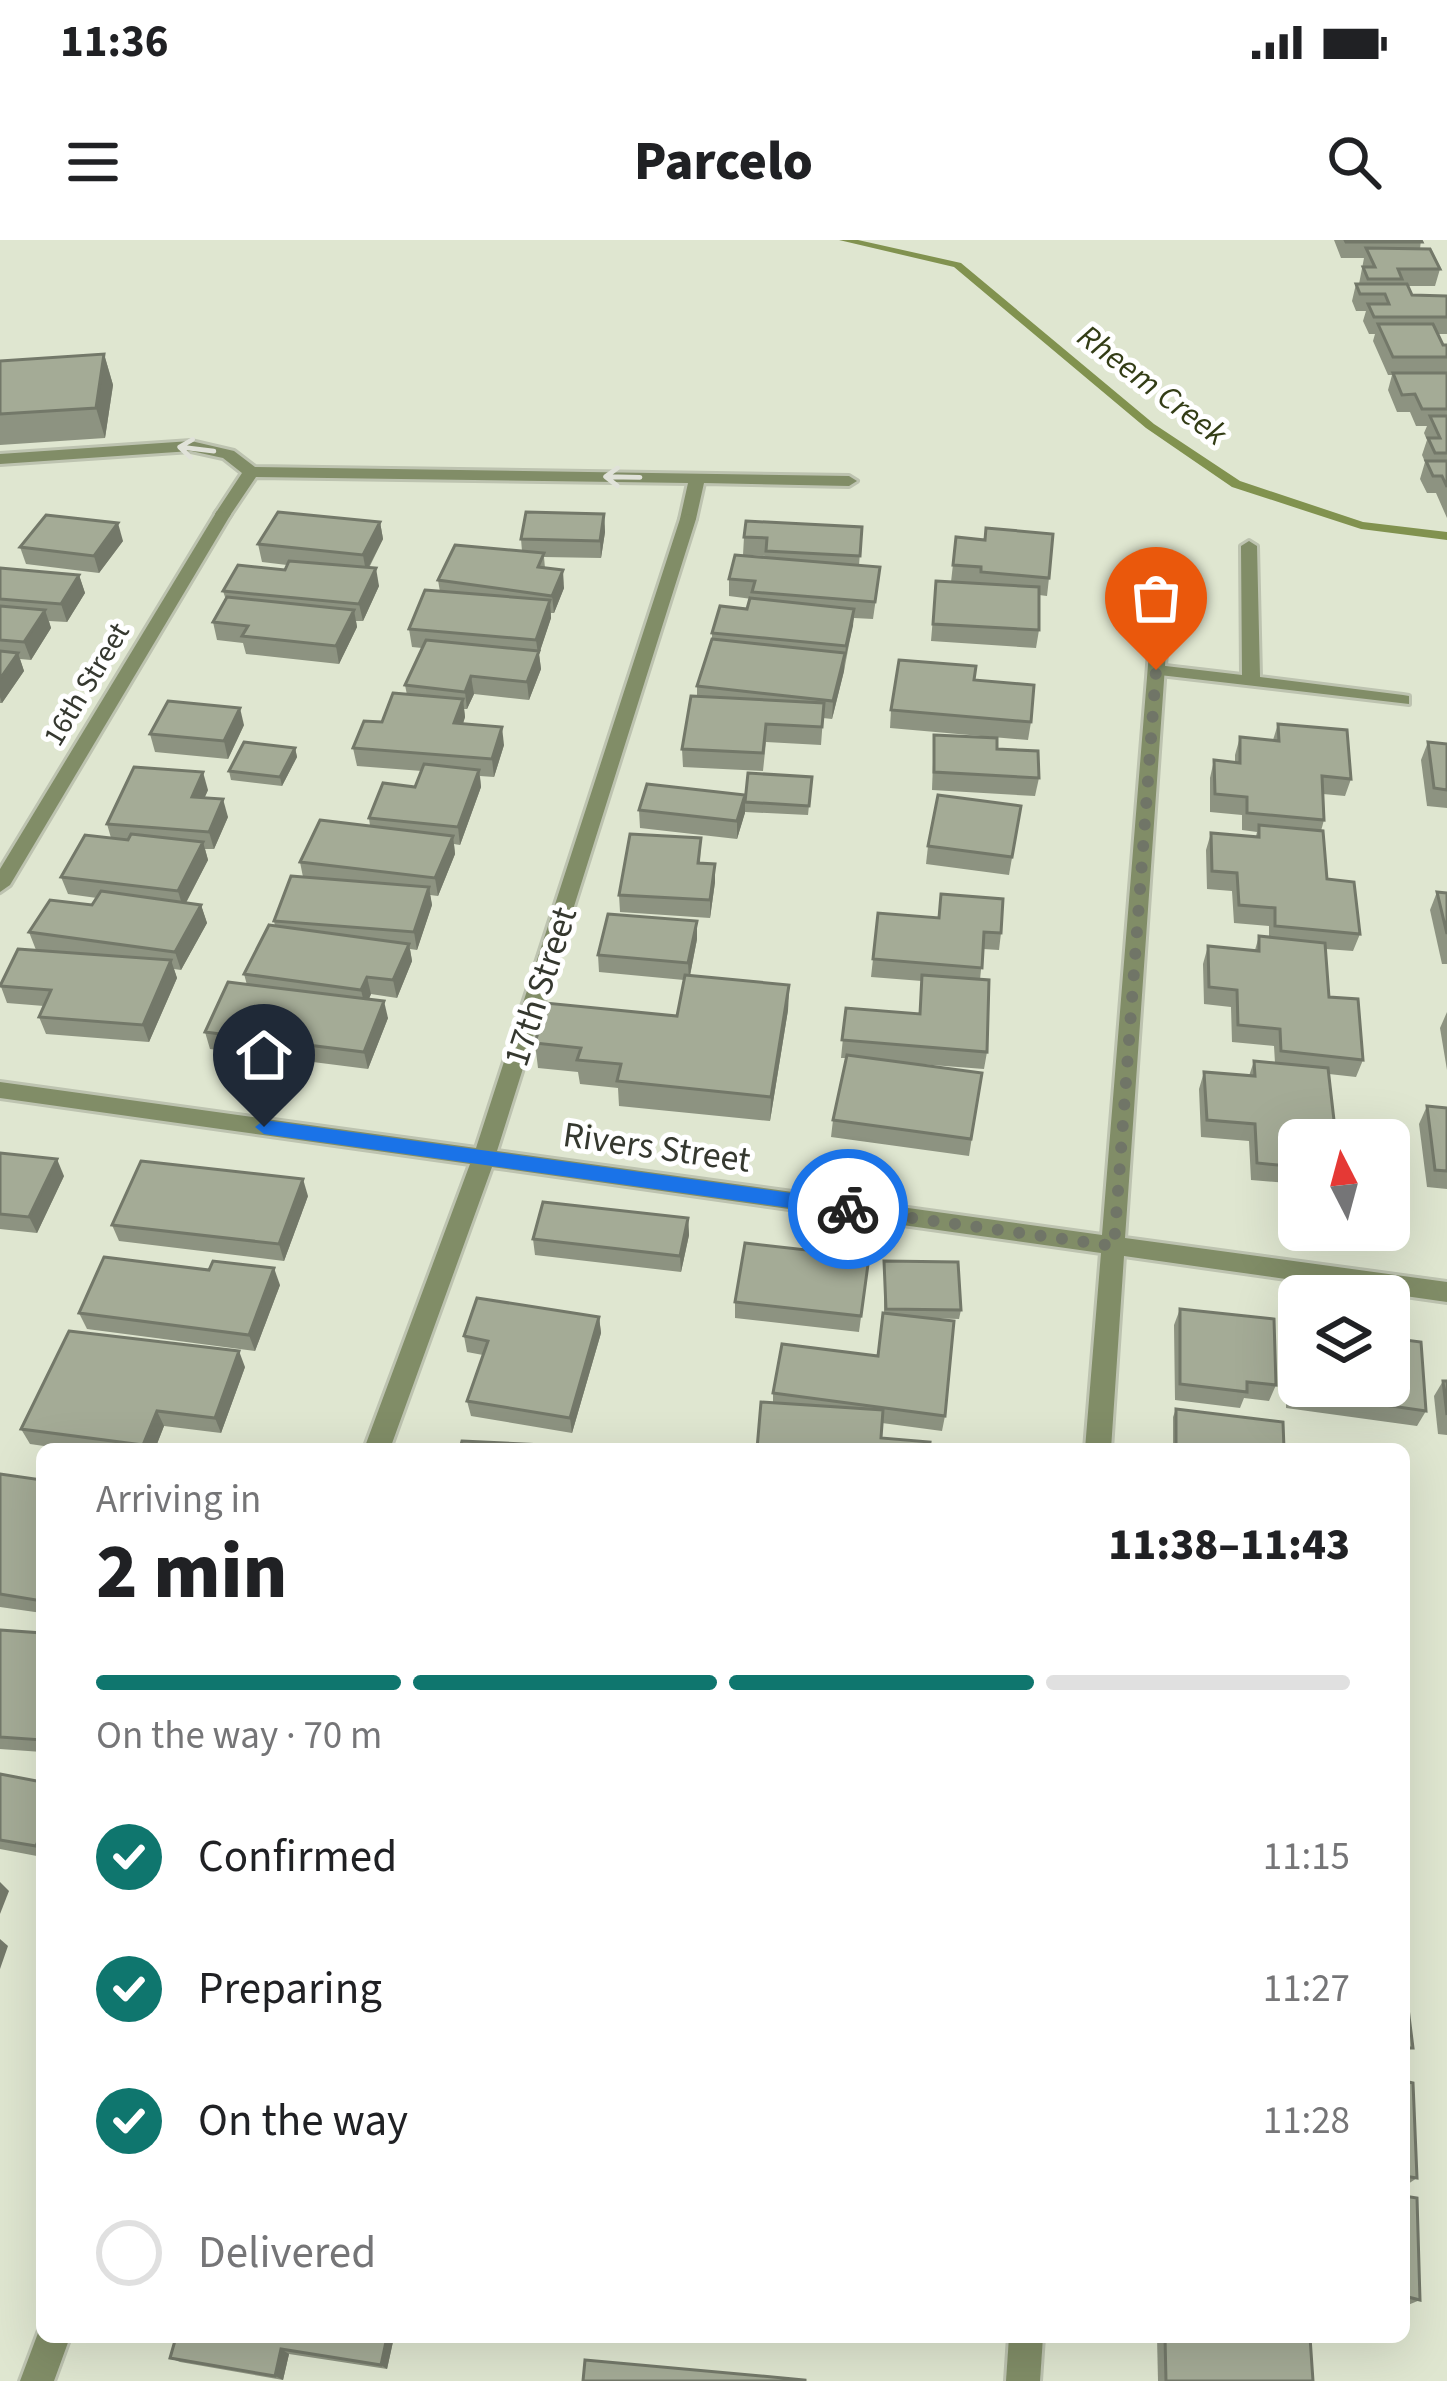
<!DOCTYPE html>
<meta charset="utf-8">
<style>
body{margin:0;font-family:"Source Sans 3",sans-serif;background:#f6f6f6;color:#202124;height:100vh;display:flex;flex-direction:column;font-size:45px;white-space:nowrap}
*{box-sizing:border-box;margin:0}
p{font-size:39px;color:#757577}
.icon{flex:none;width:66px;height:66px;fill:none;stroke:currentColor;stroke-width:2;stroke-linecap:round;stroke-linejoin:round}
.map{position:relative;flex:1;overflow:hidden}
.sheet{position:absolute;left:36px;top:1203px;width:1374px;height:900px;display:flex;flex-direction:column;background:#fff;border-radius:18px;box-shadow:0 12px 48px #0002}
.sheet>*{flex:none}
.needle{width:78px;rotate:354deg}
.controls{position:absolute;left:1278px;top:879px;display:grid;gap:24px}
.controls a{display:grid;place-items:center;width:132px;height:132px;border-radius:18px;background:#fff;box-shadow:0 12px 48px #0002;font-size:60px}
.pin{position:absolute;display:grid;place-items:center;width:102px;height:102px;color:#fff;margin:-123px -51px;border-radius:50% 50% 50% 0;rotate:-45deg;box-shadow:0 0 12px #0007}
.pin .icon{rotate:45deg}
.courier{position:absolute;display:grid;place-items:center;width:120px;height:120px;margin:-60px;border:9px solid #1a73e8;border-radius:50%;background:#fff;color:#222;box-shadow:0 3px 15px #0007}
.overview em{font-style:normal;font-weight:800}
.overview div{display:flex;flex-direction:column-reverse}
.overview{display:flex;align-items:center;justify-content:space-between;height:204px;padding:0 60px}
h1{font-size:78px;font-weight:800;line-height:90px}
.bar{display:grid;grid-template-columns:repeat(4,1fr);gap:18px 12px;align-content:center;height:144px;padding:0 60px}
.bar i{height:15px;border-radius:9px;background:#e0e0e0}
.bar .current{background:#0f766e}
.bar p{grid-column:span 4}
ol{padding:0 60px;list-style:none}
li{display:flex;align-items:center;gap:36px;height:132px}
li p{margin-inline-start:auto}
li .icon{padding:12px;border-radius:50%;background:#0f766e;color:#fff;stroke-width:4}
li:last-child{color:#757577}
li i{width:66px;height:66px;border:6px solid #e0e0e0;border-radius:50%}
.status{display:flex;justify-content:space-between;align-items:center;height:84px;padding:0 60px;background:#fff;direction:ltr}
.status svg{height:33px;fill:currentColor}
header{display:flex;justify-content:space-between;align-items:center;height:156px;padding:0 60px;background:#fff;font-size:54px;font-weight:800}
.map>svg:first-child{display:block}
</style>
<div class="status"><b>11:36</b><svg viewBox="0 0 49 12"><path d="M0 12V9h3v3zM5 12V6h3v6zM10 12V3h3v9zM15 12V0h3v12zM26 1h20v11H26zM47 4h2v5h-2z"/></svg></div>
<header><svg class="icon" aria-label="menu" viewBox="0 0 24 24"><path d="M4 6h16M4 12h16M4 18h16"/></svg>Parcelo<svg class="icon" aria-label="search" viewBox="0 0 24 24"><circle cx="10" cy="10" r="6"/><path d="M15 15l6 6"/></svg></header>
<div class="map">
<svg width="1447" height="2141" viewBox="0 0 1447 2141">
<rect width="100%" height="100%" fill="#dfe6d0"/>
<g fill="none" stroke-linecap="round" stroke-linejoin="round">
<polygon fill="#81924f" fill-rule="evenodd" points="839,0 858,0 961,23 1154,184 1240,241 1363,282 1447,292 1447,300 1361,289 1232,247 1146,188 954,27"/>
<g stroke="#bdc3b0" stroke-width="6">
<g id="service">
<polygon points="191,201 234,211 255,227 849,236 857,241 849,246 704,243 696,279 688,284 680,279 688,243 256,237 229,277 223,279 215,274 242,233 223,218 191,211 0,224 0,214"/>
<polygon points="1249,301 1257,306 1260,437 1403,455 1409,456 1409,464 1151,434 1151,426 1157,425 1242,435 1241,306"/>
</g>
</g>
<g stroke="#bdc3b0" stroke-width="6">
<g id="minor">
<polygon points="217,271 231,274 10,645 0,652 0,629"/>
<polygon points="688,274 696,279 497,911 1102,995 1156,326 1164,321 1172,326 1125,998 1447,1042 1447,1062 1124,1016 1111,1209 1085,1209 1101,1013 492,927 390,1209 364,1209 470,924 0,858 0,842 476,908 680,279"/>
<polygon points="41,2085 42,2097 70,2097 54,2141 20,2141"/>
<polygon points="1009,2097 1043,2097 1040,2141 1006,2141"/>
</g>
</g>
<use href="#service" fill="#818d67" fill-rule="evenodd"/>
<use href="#minor" fill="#818d67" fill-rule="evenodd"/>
</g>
<g fill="#8d9381">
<polygon points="1334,0 1421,0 1420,9 1440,29 1435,46 1407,46 1412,55 1447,56 1447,94 1438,94 1443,105 1447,105 1447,278 1436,253 1427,253 1420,239 1425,222 1422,215 1427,200 1424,193 1427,186 1416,186 1410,172 1397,172 1388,150 1392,135 1388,135 1373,101 1375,94 1369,94 1363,81 1366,71 1356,71 1352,61 1356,44 1359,44 1364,18 1341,18"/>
<polygon points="104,114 113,145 105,198 0,205 0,121"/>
<polygon points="604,274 605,292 601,318 544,317 545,328 564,348 554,373 551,373 551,378 539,414 541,429 529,460 474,454 467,469 464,469 465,477 463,484 504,505 494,537 480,536 481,547 460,605 454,604 455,614 438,656 430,655 432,665 417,710 410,709 412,721 397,758 371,754 369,759 388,778 368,829 210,809 205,792 247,745 244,734 275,686 274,681 303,637 300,622 370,586 369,578 415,547 422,531 357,526 353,508 382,482 407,455 405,445 422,408 412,407 409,389 440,352 438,340 522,311 521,299"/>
<polygon points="380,282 383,299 369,328 379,346 363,381 356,381 357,387 339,424 246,414 243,403 217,400 213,382 226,360 223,351 285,330 287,325 262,322 258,304"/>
<polygon points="862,287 859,325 878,344 873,379 854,378 844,431 832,479 823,478 821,505 766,502 763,531 683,527 682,509 697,457 697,446 712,399 712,393 747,369 752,359 729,356 729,339 766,318 766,316 743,315 744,297"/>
<polygon points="956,297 1049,338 1047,356 1039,355 1039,390 1036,408 931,401 936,341 951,342"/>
<polygon points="123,301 99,333 26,324 20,307"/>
<polygon points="0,328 79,335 85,353 67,382 49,381 51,388 31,420 20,419 24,431 2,463 0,463"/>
<polygon points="974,440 1031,482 1028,500 890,488 891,470"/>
<polygon points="1278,484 1351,539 1345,556 1323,554 1324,580 1321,591 1327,639 1360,694 1353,711 1326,709 1329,757 1363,820 1356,837 1329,834 1299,900 1299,944 1251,940 1249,901 1201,897 1199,849 1204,832 1249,836 1254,821 1275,823 1274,806 1232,802 1231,767 1204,764 1203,724 1208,706 1255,710 1259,696 1269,697 1269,686 1234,683 1232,651 1207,649 1206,610 1211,593 1256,596 1257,592 1242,590 1242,575 1210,572 1210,538 1214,520 1235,522 1235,515 1240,497 1273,500"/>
<polygon points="244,485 228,519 155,512 150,494"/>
<polygon points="934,495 997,509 1039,538 1035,556 932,550"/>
<polygon points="1428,502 1447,504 1447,568 1427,566 1421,520"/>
<polygon points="295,508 297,517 282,546 231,540 229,531"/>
<polygon points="812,537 808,575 745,572 737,599 640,588 639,570 745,555"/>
<polygon points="208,550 204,558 228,577 214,609 205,609 208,620 186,663 201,665 207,683 181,730 174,729 177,738 149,802 46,794 39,777 44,766 7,763 0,744 36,710 29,692 92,665 97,658 68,654 61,637 111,598 107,584"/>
<polygon points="1021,566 1009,635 926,624 928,606"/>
<polygon points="701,598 700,623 715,624 715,642 710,678 620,672 619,655"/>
<polygon points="1437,652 1447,653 1447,724 1442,724 1430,670"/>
<polygon points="941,654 1001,693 999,710 983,709 980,740 987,812 984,829 906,823 982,833 969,916 831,897 833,880 846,818 841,818 846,768 919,774 922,741 871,737 873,719 938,678"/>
<polygon points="697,699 690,736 789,745 788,770 770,881 619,866 618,848 580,844 578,832 538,828 535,803 677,776 684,740 599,732 598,715"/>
<polygon points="1447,772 1447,830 1440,788"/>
<polygon points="1427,866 1447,868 1447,949 1427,947 1419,884"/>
<polygon points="0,913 64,936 37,993 0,989"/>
<polygon points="308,956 284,1021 119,1001 112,985"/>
<polygon points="688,978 689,995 681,1032 535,1015 533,999"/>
<polygon points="869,1017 859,1092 735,1078 735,1062"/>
<polygon points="884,1021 961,1070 959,1079 927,1078 945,1176 942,1191 882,1183 757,1209 773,1163 773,1153 878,1116 884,1073"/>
<polygon points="280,1045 255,1111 87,1089 79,1073"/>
<polygon points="1180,1069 1276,1145 1269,1161 1244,1158 1240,1168 1175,1160 1174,1085"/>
<polygon points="599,1077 601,1093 572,1193 471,1176 467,1161 483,1115 467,1112 464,1096"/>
<polygon points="1293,1085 1426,1171 1417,1186 1286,1168 1286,1101"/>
<polygon points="245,1127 221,1193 164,1186 155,1209 65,1209 30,1204 21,1189"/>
<polygon points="1443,1141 1447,1141 1447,1195 1438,1194 1434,1156"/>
<polygon points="1176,1169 1284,1209 1173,1209 1173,1177"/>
<polygon points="0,1234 42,1240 42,1373 0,1367"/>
<polygon points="0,1390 42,1393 42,1512 0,1509"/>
<polygon points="0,1534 42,1542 42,1617 0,1609"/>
<polygon points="1404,1841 1417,1938 1405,1946 1404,1945"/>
<polygon points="1404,1956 1420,2060 1408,2065 1404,2064"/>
<polygon points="176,2097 394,2097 387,2129 289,2114 283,2140 180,2122 170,2118"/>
<polygon points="1157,2097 1310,2097 1313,2141 1158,2141"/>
</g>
<g fill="#737869">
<polygon points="104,114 113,145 105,198 96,168"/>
<polygon points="604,274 605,292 601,318 600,301"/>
<polygon points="380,282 383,299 366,332 363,315"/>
<polygon points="118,283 123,301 99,333 94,316"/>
<polygon points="376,328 379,346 363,381 359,364"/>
<polygon points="563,330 564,348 554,373 552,356"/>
<polygon points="79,335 85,353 67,382 61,364"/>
<polygon points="550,360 551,378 539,414 541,429 529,460 527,442 538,414 536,400"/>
<polygon points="854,369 853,386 844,424 846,406"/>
<polygon points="45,370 51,388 31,420 24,402"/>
<polygon points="354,370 357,387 339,424 336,406"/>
<polygon points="18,413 24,431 2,463 0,457 0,439"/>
<polygon points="845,413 844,431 832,479 833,461"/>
<polygon points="471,436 474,454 467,469 465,452"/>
<polygon points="463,459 465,477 457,501 454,483"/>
<polygon points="240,468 244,485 228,519 224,501"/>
<polygon points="502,487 504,505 494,537 492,519"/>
<polygon points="295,508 297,517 282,546 280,537"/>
<polygon points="479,530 481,547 460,605 458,587"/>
<polygon points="203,532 208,550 197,575 192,557"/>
<polygon points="745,555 745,573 737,599 737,581"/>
<polygon points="223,559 228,577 214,609 209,592"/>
<polygon points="453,596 455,614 438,656 435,638"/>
<polygon points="203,602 208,620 183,668 178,651"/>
<polygon points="715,624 715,642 710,678 710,660"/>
<polygon points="429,647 432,665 417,710 414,692"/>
<polygon points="201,665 207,683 181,730 175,712"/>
<polygon points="697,681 697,699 689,740 688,723"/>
<polygon points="409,704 412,721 397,758 393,740"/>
<polygon points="171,720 177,738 149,802 143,785"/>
<polygon points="367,737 371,754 365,767 361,750"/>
<polygon points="789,745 788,770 770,881 771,857"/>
<polygon points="384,761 388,778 368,829 364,812"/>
<polygon points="57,919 64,936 37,993 29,977"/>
<polygon points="303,939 308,956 284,1021 279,1004"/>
<polygon points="688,978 689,995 681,1032 680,1016"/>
<polygon points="274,1028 280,1045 255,1111 249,1095"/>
<polygon points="599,1077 601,1093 572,1193 570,1178"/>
<polygon points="239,1111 245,1127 221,1193 215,1178"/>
<polygon points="157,1171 164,1186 155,1209 145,1209 143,1205"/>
<polygon points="42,1591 42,1613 36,1606"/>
<polygon points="0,1642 9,1651 0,1674"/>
<polygon points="0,1699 8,1706 0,1729"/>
<polygon points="387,2097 394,2097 387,2129 381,2125"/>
<polygon points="281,2109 289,2114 283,2140 275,2136"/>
</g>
<g fill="#a4ab96" stroke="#737869" stroke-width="3">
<polygon points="1345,0 1421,0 1422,2 1346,2"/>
<polygon points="1366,8 1430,9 1440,29 1398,29 1402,39 1368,39 1363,27 1375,27"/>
<polygon points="1356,44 1407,44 1412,55 1447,56 1447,77 1374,77 1368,64 1389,64 1385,54 1360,54"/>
<polygon points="1378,84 1433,84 1443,105 1447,105 1447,117 1393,117"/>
<polygon points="104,114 96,168 0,174 0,121"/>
<polygon points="1393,133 1447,133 1447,169 1422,169 1415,154 1402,155"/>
<polygon points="1430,176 1447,176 1447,213 1435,213 1428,198 1440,198"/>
<polygon points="1426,221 1447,221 1447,247 1442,236 1433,236"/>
<polygon points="278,272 380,282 363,315 258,304"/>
<polygon points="526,272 604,274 600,301 521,299"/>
<polygon points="46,275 118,283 94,316 20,307"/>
<polygon points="746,281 862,287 860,316 766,311 767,298 744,297"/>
<polygon points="986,288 1053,294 1049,338 981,332 981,327 953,325 956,297 985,300"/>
<polygon points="455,305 544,313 538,327 563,330 552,356 438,340"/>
<polygon points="735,315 880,327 875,362 752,352 755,341 729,339"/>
<polygon points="289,321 376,328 359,364 223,351 238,325 285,330"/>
<polygon points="0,328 79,335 61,364 0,359"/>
<polygon points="936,341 1039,347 1039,390 933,384"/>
<polygon points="425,350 550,360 536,400 409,389"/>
<polygon points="227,357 354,370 336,406 242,396 248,386 213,382"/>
<polygon points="750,358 854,369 846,406 712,393 720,366 747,369"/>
<polygon points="0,366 45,370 24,402 0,400"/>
<polygon points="712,399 845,413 833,461 697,446"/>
<polygon points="426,400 539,411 527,442 471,436 465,452 405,445"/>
<polygon points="0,411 18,413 0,439"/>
<polygon points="899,420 976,426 974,440 1034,445 1031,482 891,470"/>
<polygon points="393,453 463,459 454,483 502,487 492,519 353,508 364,481 382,482"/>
<polygon points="691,456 824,463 822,487 766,484 763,513 682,509"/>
<polygon points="168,461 240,468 224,501 150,494"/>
<polygon points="1278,484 1347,490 1351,539 1322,536 1324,580 1247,573 1247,557 1215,554 1214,520 1240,523 1240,497 1279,501"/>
<polygon points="934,495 997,498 997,509 1038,511 1039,538 934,532"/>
<polygon points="244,502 295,508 280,537 229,531"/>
<polygon points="1428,502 1447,504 1447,550 1434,548"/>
<polygon points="424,524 479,530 458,587 369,578 383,543 415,547"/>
<polygon points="134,527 203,532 192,557 223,559 209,592 107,584"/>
<polygon points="748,533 812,537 809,566 745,562"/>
<polygon points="647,544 745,555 737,581 639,570"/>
<polygon points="938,555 1021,566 1012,617 928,606"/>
<polygon points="320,580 453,596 435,638 300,622"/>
<polygon points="1259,585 1323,591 1327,639 1354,642 1360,694 1275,686 1275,668 1239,665 1237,633 1212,631 1211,593 1259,597"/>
<polygon points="131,594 203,602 178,651 61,637 85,595 128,600"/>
<polygon points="630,594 701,598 698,623 715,624 710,660 619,655"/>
<polygon points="291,636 429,647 414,692 274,681"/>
<polygon points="101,651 201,665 175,712 29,692 50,660 92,665"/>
<polygon points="1437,652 1447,653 1447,694"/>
<polygon points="941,654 1003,659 1001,693 984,692 982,728 873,719 878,673 939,678"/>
<polygon points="608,674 697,681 688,723 598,715"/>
<polygon points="269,685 409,704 393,740 367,737 361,750 244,734"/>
<polygon points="1259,696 1325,703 1329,757 1358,759 1363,820 1281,811 1280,789 1238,785 1237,750 1209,747 1208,706 1259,711"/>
<polygon points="18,709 171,720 143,785 39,777 51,750 0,746"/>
<polygon points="685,735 789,745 771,857 617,841 621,824 577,820 581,808 535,803 546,763 677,776"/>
<polygon points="922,735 989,740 987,812 842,800 846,768 920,774"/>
<polygon points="228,742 384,761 364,812 205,792"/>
<polygon points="847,815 982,833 971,899 833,880"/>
<polygon points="1254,821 1328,828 1335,889 1365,891 1366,900 1299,900 1299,927 1257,923 1255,884 1207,880 1204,832 1255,836"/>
<polygon points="1427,866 1447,868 1447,931 1435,930"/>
<polygon points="0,913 57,919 29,977 0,974"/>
<polygon points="141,921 303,939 279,1004 112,985"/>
<polygon points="543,962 688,978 680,1016 533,999"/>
<polygon points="745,1003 869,1017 861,1076 735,1062"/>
<polygon points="104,1017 209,1030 213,1021 274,1028 249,1095 79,1073"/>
<polygon points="884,1021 958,1022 961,1070 886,1069"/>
<polygon points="477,1058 599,1077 570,1178 467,1161 488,1101 464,1096"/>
<polygon points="1180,1069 1274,1079 1276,1145 1247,1142 1247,1152 1180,1144"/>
<polygon points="883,1073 954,1081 945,1176 773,1153 782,1104 878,1116"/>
<polygon points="1293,1085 1299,1086 1299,1146 1389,1146 1389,1098 1421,1102 1426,1171 1294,1152"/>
<polygon points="69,1091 239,1111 215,1178 157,1171 143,1205 21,1189"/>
<polygon points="1443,1141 1447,1141 1447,1175"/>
<polygon points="761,1162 883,1170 881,1198 930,1202 929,1209 757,1209"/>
<polygon points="1176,1169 1283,1182 1284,1209 1176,1208"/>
<polygon points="462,1201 584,1207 584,1209 460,1209"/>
<polygon points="0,1234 42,1240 42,1361 0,1354"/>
<polygon points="1404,1378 1407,1437 1404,1436"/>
<polygon points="0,1390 42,1393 42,1500 0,1497"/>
<polygon points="0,1534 42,1542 42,1591 36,1606 0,1600"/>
<polygon points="1404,1736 1413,1808 1404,1808"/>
<polygon points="1404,1841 1413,1843 1417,1938 1404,1936"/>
<polygon points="1404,1956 1417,1958 1420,2060 1404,2056"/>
<polygon points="176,2097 387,2097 381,2125 281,2109 275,2136 170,2118"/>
<polygon points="1165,2097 1310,2097 1313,2141 1166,2141"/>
<polygon points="585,2120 805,2140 805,2141 583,2141"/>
</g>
<defs><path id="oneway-shaft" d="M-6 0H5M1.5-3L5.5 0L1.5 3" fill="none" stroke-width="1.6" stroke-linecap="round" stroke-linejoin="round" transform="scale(3)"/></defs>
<g stroke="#e0e2d9">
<use href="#oneway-shaft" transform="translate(196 209) rotate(-173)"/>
<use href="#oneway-shaft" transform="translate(622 237) rotate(-179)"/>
</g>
<polygon fill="#1a73e8" points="264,880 848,961 858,969 848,976 264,894 255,887"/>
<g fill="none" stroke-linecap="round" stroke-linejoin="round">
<polyline stroke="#707567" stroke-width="12" stroke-dasharray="0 21.6" points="848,969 1114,1006 1156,430"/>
</g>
<g text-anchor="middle" stroke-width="10" stroke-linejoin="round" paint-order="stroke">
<g font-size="30" fill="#35382f" stroke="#fff">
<text transform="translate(86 444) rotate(-59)" y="10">16th Street</text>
</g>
<g font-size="33" font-style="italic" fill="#333d16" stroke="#fff">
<text transform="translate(1153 144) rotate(37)" y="12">Rheem Creek</text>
</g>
<g font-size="36" fill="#35382f" stroke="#fff">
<text transform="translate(539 746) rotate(-72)" y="13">17th Street</text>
<text transform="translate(657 906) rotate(8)" y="13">Rivers Street</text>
</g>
</g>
</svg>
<div class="controls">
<a><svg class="needle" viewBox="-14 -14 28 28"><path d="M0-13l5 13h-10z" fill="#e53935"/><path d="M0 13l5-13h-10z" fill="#757577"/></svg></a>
<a><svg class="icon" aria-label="layers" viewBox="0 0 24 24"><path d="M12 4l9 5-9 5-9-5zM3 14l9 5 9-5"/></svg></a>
</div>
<div class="pin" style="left:1156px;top:430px;background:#ea580c"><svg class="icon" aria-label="bag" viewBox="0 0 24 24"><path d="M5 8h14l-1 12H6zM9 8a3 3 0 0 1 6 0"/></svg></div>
<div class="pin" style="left:264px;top:887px;background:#1f2937"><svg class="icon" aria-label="home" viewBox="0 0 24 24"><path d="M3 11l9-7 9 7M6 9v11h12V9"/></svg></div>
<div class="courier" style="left:848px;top:969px"><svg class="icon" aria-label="bike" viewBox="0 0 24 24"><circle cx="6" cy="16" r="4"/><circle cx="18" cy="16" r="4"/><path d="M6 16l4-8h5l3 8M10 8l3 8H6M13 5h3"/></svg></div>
<section class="sheet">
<div class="overview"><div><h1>2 min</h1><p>Arriving in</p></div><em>11:38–11:43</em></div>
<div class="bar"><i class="current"></i><i class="current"></i><i class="current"></i><i></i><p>On the way · 70 m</p></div>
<ol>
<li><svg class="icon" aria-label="check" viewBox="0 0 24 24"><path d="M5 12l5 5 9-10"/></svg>Confirmed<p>11:15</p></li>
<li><svg class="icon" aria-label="check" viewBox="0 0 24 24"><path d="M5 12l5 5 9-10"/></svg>Preparing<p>11:27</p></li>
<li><svg class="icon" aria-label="check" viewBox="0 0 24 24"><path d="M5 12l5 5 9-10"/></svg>On the way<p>11:28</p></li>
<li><i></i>Delivered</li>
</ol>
</section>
</div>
